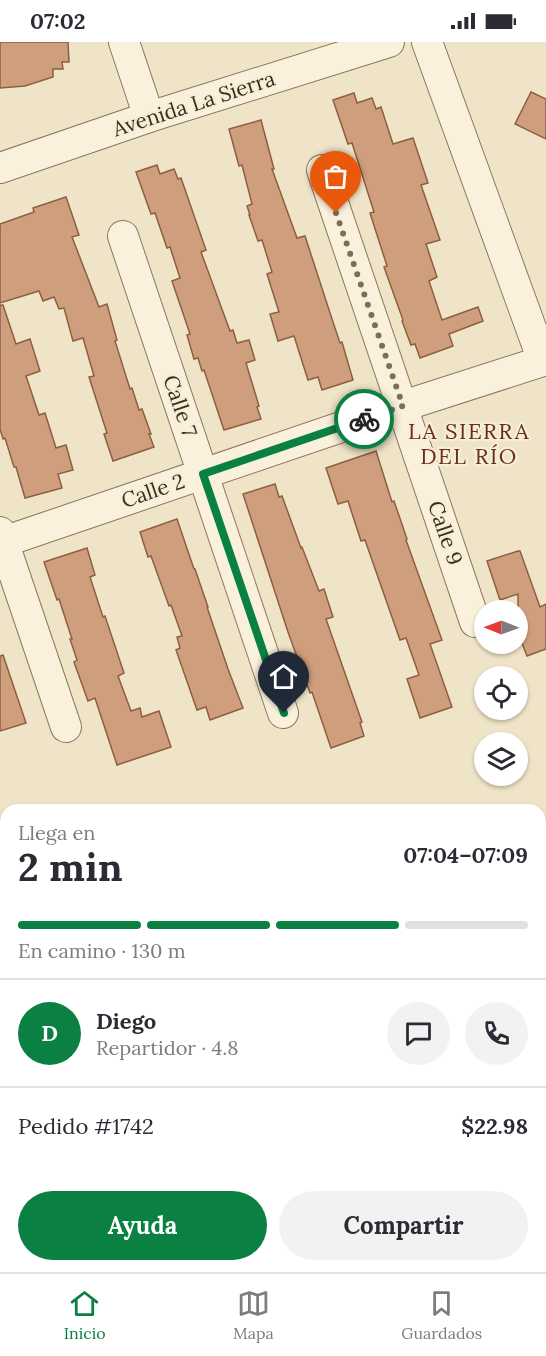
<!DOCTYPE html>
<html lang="es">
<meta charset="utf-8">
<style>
body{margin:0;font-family:Lora,serif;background:#f2f2f3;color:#2b2b33;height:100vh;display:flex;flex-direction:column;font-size:22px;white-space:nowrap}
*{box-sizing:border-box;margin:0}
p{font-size:20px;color:#7c7c81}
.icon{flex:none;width:33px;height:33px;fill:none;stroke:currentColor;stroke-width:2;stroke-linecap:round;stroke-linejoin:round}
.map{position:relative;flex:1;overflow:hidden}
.drawer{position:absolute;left:0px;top:762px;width:546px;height:468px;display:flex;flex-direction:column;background:#fff;border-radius:18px 18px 0 0;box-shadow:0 2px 4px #0004}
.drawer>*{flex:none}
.needle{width:39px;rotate:271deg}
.controls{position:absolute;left:474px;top:558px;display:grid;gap:12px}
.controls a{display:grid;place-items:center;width:54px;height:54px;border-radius:50%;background:#fff;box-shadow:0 2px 4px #0004;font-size:30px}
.pin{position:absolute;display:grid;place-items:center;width:51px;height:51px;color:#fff;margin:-62px -26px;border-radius:50% 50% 50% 0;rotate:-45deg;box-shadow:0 0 6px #0007}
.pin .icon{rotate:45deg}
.courier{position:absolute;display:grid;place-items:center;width:60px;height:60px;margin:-30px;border:4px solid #0b8043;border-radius:50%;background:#fff;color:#222;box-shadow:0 2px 8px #0007}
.overview em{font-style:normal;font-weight:800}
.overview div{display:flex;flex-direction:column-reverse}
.overview{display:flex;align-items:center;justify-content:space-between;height:102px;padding:0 18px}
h1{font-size:39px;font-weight:800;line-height:45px}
.bar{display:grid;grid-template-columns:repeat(4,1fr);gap:9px 6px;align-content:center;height:72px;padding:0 18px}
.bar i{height:8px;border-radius:4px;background:#e1e1e2}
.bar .current{background:#0b8043}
.bar p{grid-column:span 4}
.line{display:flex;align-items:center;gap:15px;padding:0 18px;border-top:2px solid #e1e1e2}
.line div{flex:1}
.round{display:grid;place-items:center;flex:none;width:63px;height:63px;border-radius:32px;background:#f2f2f3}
.primary-button{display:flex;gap:12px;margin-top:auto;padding:12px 18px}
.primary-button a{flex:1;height:69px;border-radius:36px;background:#0b8043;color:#fff;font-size:24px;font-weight:800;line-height:69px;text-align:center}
.primary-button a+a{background:#f2f2f3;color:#2b2b33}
.status{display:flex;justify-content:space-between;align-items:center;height:42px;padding:0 30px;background:#fff;direction:ltr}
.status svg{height:16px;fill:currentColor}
.dock{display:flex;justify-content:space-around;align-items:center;height:84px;border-top:2px solid #e1e1e2;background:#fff;font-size:16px;color:#7c7c81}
.dock a{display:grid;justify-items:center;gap:3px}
.dock .current{color:#0b8043}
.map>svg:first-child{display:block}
</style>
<div class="status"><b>07:02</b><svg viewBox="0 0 49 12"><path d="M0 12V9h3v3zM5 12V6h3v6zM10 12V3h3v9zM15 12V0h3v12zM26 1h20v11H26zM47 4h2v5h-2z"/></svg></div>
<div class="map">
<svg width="546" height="1230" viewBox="0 0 546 1230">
<rect width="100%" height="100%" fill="#f0e4c8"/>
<polygon fill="#c9cf9b" points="0,992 6,995 6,1224 123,1224 124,1230 0,1230"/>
<g fill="#cf9f7d" stroke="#8d5f41" stroke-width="1.5">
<polygon points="0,0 68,0 69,20 62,20 63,27 53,27 53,35 25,44 0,46"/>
<polygon points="531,50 546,57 546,97 515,82"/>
<polygon points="354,51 357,61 372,56 376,67 381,65 393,102 413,96 428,141 421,143 440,198 426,202 437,235 429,239 442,278 478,265 483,279 449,292 453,304 420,316 415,302 411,303 402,279 403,278 384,225 387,224 370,171 374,170 352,101 348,102 333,58"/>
<polygon points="261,78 274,127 272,127 285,163 297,196 305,194 332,277 340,301 342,300 353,338 322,348 318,335 308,338 294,294 278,299 270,272 279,270 267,232 272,230 262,198 258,199 249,173 250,173 247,164 252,162 242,123 239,124 229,87"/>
<polygon points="157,123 160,132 174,127 178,137 181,136 206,208 201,210 230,289 233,288 237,301 249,298 255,318 246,321 259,364 257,365 261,377 224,388 204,328 202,329 198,316 194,317 187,293 190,292 172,239 180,236 170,205 167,206 155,171 151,172 136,130"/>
<polygon points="66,155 79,193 72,195 99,265 107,262 117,298 115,299 130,347 132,346 139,368 142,367 151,392 149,392 154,405 113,419 104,392 107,391 89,335 94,334 83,296 73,299 64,266 59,267 54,255 43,259 39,249 0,261 0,182 34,170 33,166"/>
<polygon points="0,263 3,263 16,302 30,297 40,329 26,334 39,373 45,371 56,406 66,403 73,428 58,432 62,446 25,456 16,425 14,425 5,396 3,397 0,387"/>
<polygon points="376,409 392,460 394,459 407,497 406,498 442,598 430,602 452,665 420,676 407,637 419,633 406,596 400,598 365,498 361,499 348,459 338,462 326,426"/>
<polygon points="275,442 279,455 282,454 301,506 302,505 319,549 324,547 333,575 326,577 362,680 360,681 364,694 331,706 312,650 310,651 288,590 243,452"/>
<polygon points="177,477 194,527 195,527 208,565 207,565 228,627 243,666 210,678 206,665 197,668 176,608 180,606 177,595 182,594 171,563 169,564 151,514 148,515 140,490"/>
<polygon points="87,506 95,533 90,535 103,575 105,574 124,631 118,634 131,669 140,666 142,675 159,669 171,705 117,723 95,656 88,659 74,620 77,618 70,597 72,597 59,557 57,558 44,520"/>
<polygon points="518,509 520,509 540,565 546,562 546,607 527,614 518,591 518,552 500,558 487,519"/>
<polygon points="3,613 26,681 0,689 0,614"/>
</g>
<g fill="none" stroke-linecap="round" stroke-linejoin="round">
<g stroke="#8d765c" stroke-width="32">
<g id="minor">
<polyline points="124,0 149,75"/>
<polyline points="427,0 543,319"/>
<polyline points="0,126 149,75 389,0"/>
<polyline points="322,128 475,580"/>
<polyline points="123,194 283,671"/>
<polyline points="0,490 66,685"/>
<polyline points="0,501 403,364 546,318"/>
<polyline points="540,965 546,960"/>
<polyline points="540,1022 546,1031"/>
<polyline points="540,1070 546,1065"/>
<polyline points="402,1230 405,1224"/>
</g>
</g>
<use href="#minor" stroke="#faf1dc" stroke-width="30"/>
</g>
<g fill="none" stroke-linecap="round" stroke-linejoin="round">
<polyline stroke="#7c6e5b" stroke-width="6" stroke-dasharray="0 10.8" points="336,171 403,364 364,377"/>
<polyline stroke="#0b8043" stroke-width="8" points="284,671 203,432 364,377"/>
</g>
<g text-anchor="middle" stroke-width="4.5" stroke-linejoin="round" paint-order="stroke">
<g font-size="21" fill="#3d2e20" stroke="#f7eed8">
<text transform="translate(194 62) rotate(-18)" y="7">Avenida La Sierra</text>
<text transform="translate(180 364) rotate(71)" y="7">Calle 7</text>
<text transform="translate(153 449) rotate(-19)" y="7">Calle 2</text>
<text transform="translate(445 491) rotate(71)" y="7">Calle 9</text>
</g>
<g font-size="22" letter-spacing="1.5" fill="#6b2e1e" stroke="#f7eed8">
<text x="469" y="397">LA SIERRA<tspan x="469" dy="25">DEL RÍO</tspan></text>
</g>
</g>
</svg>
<div class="controls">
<a><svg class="needle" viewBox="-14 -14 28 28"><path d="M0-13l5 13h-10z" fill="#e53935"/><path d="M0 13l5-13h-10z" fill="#7c7c81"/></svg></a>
<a><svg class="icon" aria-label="locate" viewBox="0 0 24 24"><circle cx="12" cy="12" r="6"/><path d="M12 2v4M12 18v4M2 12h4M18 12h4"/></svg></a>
<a><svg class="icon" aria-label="layers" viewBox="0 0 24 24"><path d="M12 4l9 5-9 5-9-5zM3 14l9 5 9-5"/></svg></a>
</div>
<div class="pin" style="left:336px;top:171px;background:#ea580c"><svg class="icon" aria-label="bag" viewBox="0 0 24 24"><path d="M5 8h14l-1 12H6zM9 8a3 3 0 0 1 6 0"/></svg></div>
<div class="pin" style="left:284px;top:671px;background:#1f2937"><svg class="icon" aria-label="home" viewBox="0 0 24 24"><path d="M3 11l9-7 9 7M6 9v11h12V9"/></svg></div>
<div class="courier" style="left:364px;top:377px"><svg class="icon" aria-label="bike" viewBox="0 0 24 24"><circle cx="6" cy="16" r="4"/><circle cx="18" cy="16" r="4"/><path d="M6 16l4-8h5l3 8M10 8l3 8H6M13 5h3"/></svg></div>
<section class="drawer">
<div class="overview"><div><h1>2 min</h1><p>Llega en</p></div><em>07:04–07:09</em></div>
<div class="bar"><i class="current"></i><i class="current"></i><i class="current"></i><i></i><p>En camino · 130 m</p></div>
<div class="line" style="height:108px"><b class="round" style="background:#0b8043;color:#fff">D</b><div><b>Diego</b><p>Repartidor · 4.8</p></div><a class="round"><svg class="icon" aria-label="chat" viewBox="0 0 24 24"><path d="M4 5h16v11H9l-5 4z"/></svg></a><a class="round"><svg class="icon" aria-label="phone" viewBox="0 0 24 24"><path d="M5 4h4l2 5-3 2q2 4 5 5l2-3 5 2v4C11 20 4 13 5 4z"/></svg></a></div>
<div class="line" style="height:78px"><div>Pedido #1742</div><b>$22.98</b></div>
<div class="primary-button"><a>Ayuda</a><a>Compartir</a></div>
</section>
</div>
<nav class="dock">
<a class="current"><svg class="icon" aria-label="home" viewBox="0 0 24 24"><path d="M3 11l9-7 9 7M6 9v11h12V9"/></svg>Inicio</a>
<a><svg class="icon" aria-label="map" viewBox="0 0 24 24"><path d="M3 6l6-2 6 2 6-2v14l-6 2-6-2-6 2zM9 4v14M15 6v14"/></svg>Mapa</a>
<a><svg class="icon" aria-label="saved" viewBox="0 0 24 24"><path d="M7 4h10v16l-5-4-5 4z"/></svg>Guardados</a>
</nav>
